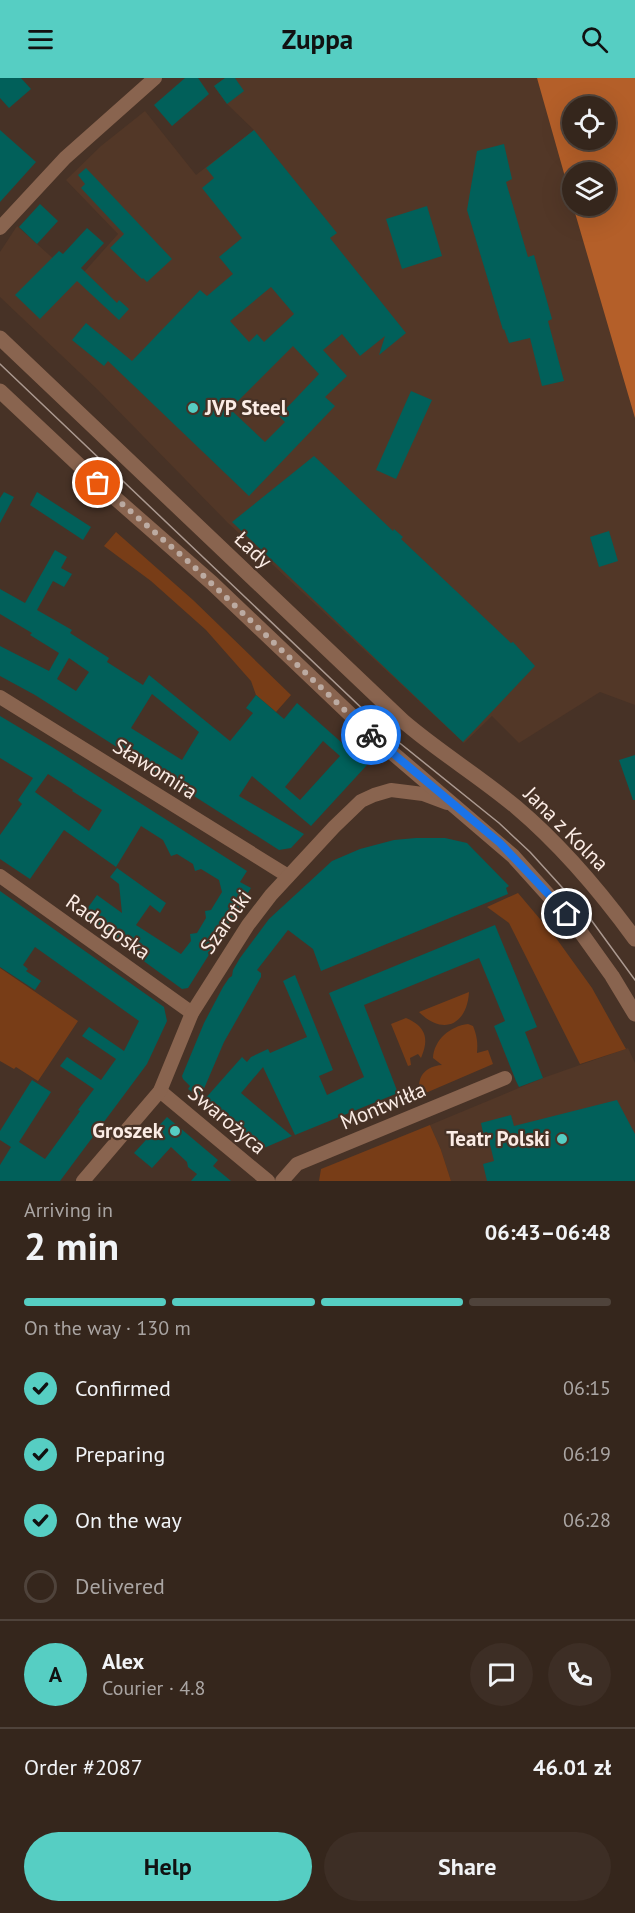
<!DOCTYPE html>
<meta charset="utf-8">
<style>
body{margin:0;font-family:"PT Sans",sans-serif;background:#3d2e25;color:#f1f3f6;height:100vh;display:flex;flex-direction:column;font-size:22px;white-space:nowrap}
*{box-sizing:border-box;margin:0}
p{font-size:20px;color:#aaa5a3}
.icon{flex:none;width:33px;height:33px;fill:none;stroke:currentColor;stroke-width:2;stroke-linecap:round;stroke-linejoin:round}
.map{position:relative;height:1103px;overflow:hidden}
.sheet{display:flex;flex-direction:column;background:#35261c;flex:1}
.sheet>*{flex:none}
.fabs{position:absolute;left:562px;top:18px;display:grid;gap:12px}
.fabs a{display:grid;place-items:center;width:54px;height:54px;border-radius:50%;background:#35261c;box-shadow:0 6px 24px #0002,0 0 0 2px #4f433b;font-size:30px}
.pin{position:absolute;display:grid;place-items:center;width:51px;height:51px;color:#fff;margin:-26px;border:3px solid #fff;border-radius:50%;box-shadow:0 2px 6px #0007}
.courier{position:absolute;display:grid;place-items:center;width:60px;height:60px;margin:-30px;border:4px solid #1a73e8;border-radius:50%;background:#fff;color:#222;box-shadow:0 2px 8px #0007}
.head em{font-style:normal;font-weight:700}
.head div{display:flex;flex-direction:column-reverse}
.head{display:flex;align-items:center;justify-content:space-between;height:102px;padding:0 24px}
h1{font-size:39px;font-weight:700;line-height:45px}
.bar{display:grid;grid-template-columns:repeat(4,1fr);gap:9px 6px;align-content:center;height:72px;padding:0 24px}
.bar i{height:8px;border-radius:4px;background:#4f433b}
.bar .active{background:#56cec3}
.bar p{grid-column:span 4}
.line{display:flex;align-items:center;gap:15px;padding:0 24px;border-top:2px solid #4f433b}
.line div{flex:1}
.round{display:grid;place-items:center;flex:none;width:63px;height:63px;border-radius:32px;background:#3d2e25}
ol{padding:0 24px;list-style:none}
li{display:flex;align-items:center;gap:18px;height:66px}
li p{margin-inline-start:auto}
li .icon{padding:6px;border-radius:50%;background:#56cec3;color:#111;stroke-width:4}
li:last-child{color:#aaa5a3}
li i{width:33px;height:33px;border:3px solid #4f433b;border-radius:50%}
.action{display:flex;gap:12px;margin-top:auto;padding:12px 24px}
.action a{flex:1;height:69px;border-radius:36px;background:#56cec3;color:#111;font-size:24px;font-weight:700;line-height:69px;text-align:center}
.action a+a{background:#3d2e25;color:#f1f3f6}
header{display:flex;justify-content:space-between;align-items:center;height:78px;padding:0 24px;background:#56cec3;color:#111;font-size:27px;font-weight:700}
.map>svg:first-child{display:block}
</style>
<header><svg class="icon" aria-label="menu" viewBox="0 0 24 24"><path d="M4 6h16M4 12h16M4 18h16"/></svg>Zuppa<svg class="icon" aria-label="search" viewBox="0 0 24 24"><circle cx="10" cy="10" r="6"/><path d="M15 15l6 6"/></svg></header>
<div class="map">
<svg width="635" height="1103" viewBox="0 0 635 1103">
<rect width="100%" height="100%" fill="#473226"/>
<g fill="#523727">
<polygon points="225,0 546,0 573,95 573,128 582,128 635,309 635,627 600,614 519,665 492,638 464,665 228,445 98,312 0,219 0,174 17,148 77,202 118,156 66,102 101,68 145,33 196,97 254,52 227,26 214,8"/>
<polygon points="628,970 635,985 635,1103 451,1103 441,1072 430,1047 543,1000"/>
</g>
<g fill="#783d17">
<polygon points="116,454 193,522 291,617 276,634 256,617 251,603 206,552 151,503 104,468"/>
<polygon points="518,815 556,860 592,910 626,971 580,986 509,845 487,829"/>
<polygon points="0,890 78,943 38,1003 16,989 14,991 0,983"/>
<path d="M469,914C467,947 443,958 419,934Z"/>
<path d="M406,940C425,948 430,960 421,980L418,976L410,980L411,987L408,988L391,946Z"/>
<path d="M468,946L473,948C477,958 478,965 477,975L488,972L493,986L421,1017C415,1000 425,988 442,987L433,980C434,962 450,948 468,946Z"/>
<polygon points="430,1047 441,1072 451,1103 319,1103 321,1091"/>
</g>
<path fill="#b45f29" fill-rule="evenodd" d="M537,0H635V340L573,128H606V94H573V127ZM573,28H606V62H573Z"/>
<g fill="#01605a" fill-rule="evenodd">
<polygon points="0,0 21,0 31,11 9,30 0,20"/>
<polygon points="185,0 198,0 209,16 172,48 154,27"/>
<polygon points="225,0 235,0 244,13 227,26 214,8"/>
<polygon points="0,52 36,84 0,124"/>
<path d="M254,52L337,155L330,160L406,255L379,277L385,258L360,278L342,256L323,272L347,298L325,319L335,328L249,418L108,283L104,288L72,262L86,245L132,283L200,212L207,218L233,196L219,179L242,160L202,110L214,100L206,90ZM271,209L294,236L264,264L257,256L249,264L230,243ZM293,268L319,296L279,338L285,344L265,364L230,331Z"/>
<polygon points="504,66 512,101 506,104 528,179 534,177 552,241 548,243 564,303 542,308 530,260 509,265 504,251 503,252 467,132 477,73"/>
<polygon points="86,90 172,181 147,204 143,200 142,201 110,170 124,156 81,110 85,106 78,97"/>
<polygon points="40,126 58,143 37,166 19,149"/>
<polygon points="427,128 442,178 402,191 386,141"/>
<polygon points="87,150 104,165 81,190 117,225 119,222 129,231 119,242 77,203 40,241 15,217 59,173 63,176"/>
<polygon points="411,313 432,322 396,401 376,392"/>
<polygon points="314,378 393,453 394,451 403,459 401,461 511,565 513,564 535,588 463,664 232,444"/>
<polygon points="4,414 14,419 0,445 0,420"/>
<polygon points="37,414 91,449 83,462 30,427"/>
<polygon points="609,453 618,483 599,489 590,459"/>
<path d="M55,472L67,479L61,490L72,496L64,509L53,503L37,532L72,552L70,555L109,580L107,584L143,607L149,597L230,663L253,635L246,630L256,617L284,641L297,625L367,687L311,748L252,698L239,718L304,756L291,770L279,772L35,617L0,598V568L49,593L59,575L30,557L32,555L0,536V511L25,525ZM69,580L89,594L76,613L57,601ZM152,616L199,654L182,682L131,650ZM323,663L340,678L300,722L285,709Z"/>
<path d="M0,638L52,669L247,793L240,804L251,810L188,910L182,911L82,838L97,817L122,835L119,806L110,799L117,790L166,825L160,835L150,827L136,847L181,876L191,863L190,856L197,855L206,840L205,833L211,832L222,814L219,802L201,791L195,793L193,786L177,776L171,778L163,762L141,748L116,789L64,752L30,801L0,781V757L22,726L18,722L33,700L0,680ZM48,696L73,712L72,713L102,732L89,753L35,714Z"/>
<polygon points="635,677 635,722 633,722 619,682"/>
<polygon points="416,760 445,760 467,765 509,808 506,810 508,816 321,893 313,871 288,852 257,892 261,895 261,899 224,964 200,1020 188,1011 190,1008 183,1001 182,998 204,945 223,909 229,900 232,898 233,892 240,880 269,841 332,783 360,771 394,762"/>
<polygon points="0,813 164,929 167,943 147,986 60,1103 0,1103 0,1087 11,1069 0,1062 0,1053 32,1002 51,1014 19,1064 45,1081 80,1033 78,1032 94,1011 60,988 67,979 101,1002 116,981 82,958 89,949 124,973 139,943 35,869 23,887 28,891 26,893 41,903 35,912 0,889"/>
<polygon points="495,847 537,949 525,954 543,1000 519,1009 516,1003 494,948 505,943 479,880 364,927 398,1015 295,1057 263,989 241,1015 292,1058 264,1070 204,1022 242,979 247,984 251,979 268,971 270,975 307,959 283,903 295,897 333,992 319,998 327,1017 364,999 329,915"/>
<polygon points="617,1022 635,1056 635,1103 487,1103 483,1086 494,1083 487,1054 483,1055 481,1045 511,1037 514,1048"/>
<polygon points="167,1039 218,1082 213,1088 231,1103 191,1103 197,1096 188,1089 187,1084 171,1069 152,1090 134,1075"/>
</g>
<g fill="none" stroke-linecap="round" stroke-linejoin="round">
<g stroke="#89644f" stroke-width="14">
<polyline points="0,150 65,80 155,0"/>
<polyline points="0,619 288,798"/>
<polyline points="0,798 192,935"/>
<polyline points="160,1013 268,1103"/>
<polyline points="83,1103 160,1013 192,935 248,847 271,817 334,749 361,723 374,717 391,712 423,716 447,725"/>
<polyline points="282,1103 297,1086 505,1000"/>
</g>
<g stroke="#89644f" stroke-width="15">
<path d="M0,260L403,643C439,674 479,698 516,729C561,767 600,813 635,861"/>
<polyline points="0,313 98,405 212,505 375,660 513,778 577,849 612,898 635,936"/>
</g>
<polyline stroke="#ab9990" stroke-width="1.5" points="0,286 391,658 499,745 530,774 589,839 635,902"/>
</g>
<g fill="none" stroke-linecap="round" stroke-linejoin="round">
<polyline stroke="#bcaba2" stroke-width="6" stroke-dasharray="0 10.8" points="98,405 190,485 371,657"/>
<polyline stroke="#1a73e8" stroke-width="8" points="371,657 500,765 567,836"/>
</g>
<g fill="#56cec3" stroke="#473226" stroke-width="2">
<circle cx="193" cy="330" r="6"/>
<circle cx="175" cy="1053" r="6"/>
<circle cx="562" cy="1061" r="6"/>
</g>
<g text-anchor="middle" stroke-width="4.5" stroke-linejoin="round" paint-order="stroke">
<g font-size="21" font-weight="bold" fill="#fbece5" stroke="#473226" text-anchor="end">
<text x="205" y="337" text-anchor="start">JVP Steel</text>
<text x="163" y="1060">Groszek</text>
<text x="550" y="1068">Teatr Polski</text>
</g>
<g font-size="21" fill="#fbece5" stroke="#473226">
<text transform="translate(253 472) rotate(43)" y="7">Łady</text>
<text transform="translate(155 691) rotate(32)" y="7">Sławomira</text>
<text transform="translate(566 751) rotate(45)" y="7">Jana z Kolna</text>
<text transform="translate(226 844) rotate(-55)" y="7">Szarotki</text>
<text transform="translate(108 849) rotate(35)" y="7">Radogoska</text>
<text transform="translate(383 1028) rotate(-23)" y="7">Montwiłła</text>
<text transform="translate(227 1042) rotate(40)" y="7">Swarożyca</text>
</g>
</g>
</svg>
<div class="fabs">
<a><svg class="icon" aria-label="locate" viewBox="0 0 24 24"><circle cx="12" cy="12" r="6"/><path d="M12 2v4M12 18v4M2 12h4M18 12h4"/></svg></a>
<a><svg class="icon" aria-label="layers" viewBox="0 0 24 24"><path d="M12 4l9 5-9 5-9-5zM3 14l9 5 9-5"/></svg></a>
</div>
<div class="pin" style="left:98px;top:405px;background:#ea580c"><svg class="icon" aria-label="bag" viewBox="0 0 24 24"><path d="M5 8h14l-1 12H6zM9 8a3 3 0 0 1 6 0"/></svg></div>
<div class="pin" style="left:567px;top:836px;background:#1f2937"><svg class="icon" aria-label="home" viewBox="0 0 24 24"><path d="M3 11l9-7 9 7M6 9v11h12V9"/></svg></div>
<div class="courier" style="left:371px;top:657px"><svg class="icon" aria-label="bike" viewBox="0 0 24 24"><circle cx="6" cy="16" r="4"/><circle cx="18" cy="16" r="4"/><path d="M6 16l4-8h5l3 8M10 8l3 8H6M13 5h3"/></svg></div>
</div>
<section class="sheet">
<div class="head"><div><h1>2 min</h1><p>Arriving in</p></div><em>06:43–06:48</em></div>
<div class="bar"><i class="active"></i><i class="active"></i><i class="active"></i><i></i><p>On the way · 130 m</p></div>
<ol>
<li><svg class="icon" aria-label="check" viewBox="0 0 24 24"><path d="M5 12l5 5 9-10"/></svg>Confirmed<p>06:15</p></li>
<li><svg class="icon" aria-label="check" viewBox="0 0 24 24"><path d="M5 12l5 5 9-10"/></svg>Preparing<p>06:19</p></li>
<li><svg class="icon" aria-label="check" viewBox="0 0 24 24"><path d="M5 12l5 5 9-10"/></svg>On the way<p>06:28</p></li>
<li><i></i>Delivered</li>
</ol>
<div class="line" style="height:108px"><b class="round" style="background:#56cec3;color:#111">A</b><div><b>Alex</b><p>Courier · 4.8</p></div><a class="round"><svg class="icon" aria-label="chat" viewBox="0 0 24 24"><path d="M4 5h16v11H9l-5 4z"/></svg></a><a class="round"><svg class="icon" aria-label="phone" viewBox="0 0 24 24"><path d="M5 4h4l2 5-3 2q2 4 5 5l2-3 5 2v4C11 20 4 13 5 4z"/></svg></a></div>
<div class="line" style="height:78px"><div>Order #2087</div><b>46.01 zł</b></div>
<div class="action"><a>Help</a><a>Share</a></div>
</section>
